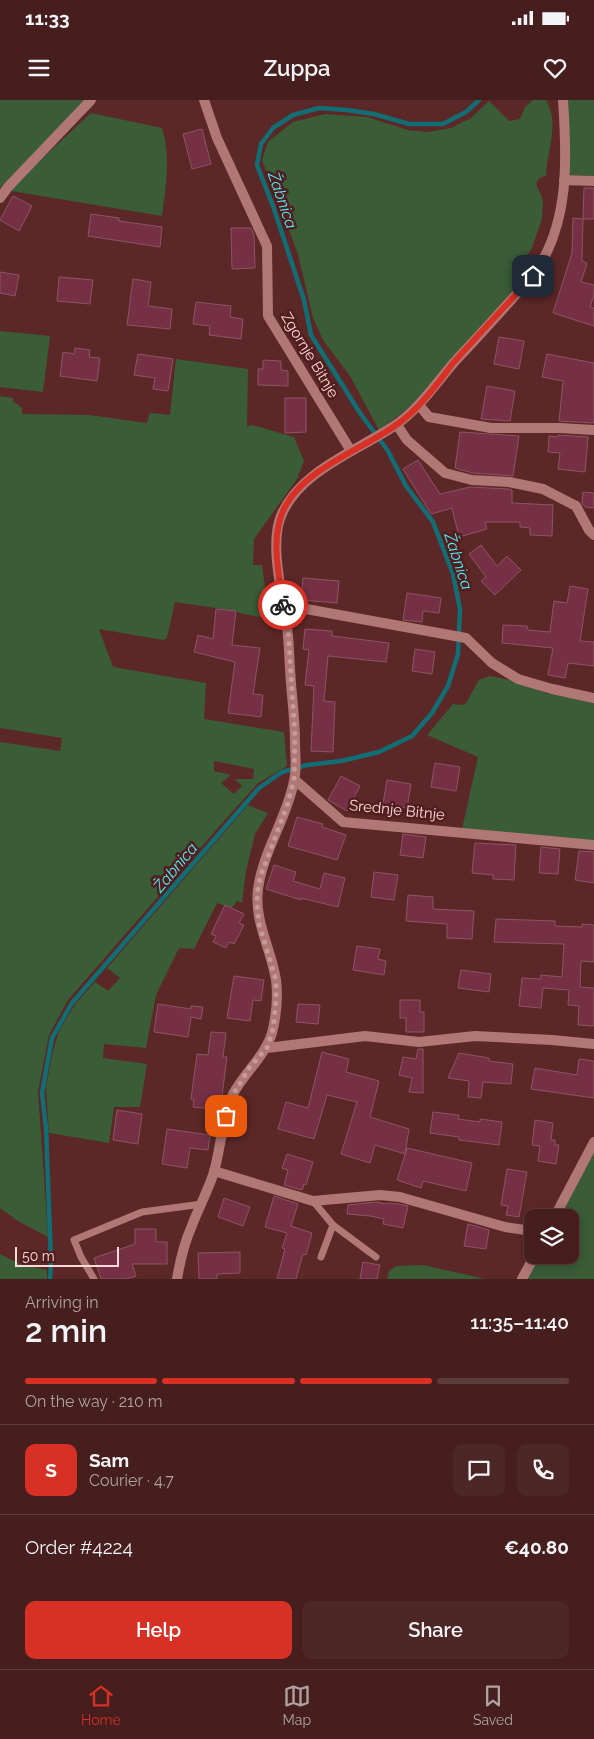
<!DOCTYPE html>
<meta charset="utf-8">
<style>
body{margin:0;font-family:Raleway,sans-serif;background:#4c2726;color:#f1f3f6;height:100vh;display:flex;flex-direction:column;font-size:19px;white-space:nowrap}
*{box-sizing:border-box;margin:0}
p{font-size:16px;color:#b0a2a4}
.icon{flex:none;width:28px;height:28px;fill:none;stroke:currentColor;stroke-width:2;stroke-linecap:round;stroke-linejoin:round}
.map{position:relative;height:1179px;overflow:hidden}
.sheet{display:flex;flex-direction:column;background:#451e1d;flex:1}
.sheet>*{flex:none}
.controls{position:absolute;left:524px;top:1109px;display:grid;gap:10px}
.controls a{display:grid;place-items:center;width:55px;height:55px;border-radius:10px;background:#451e1d;box-shadow:0 2px 12px #0003,0 0 0 1px #5d3c3b;font-size:25px}
.scale{position:absolute;left:15px;bottom:12px;width:104px;box-sizing:border-box;padding-left:5px;border:2px solid #fddad8;border-top:0;font-size:14px;line-height:18px;white-space:nowrap;color:#fddad8;-webkit-text-stroke:4px #511d1d;paint-order:stroke}
.pin{position:absolute;display:grid;place-items:center;width:42px;height:42px;color:#fff;margin:-21px;border-radius:10px;box-shadow:0 2px 8px #0006}
.courier{position:absolute;display:grid;place-items:center;width:50px;height:50px;margin:-25px;border:4px solid #d93025;border-radius:50%;background:#fff;color:#222;box-shadow:0 1px 6px #0007}
.head em{font-style:normal;font-weight:600}
.head div{display:flex;flex-direction:column-reverse}
.head{display:flex;align-items:center;justify-content:space-between;height:85px;padding:0 25px}
h1{font-size:32px;font-weight:600;line-height:38px}
.bar{display:grid;grid-template-columns:repeat(4,1fr);gap:8px 5px;align-content:center;height:60px;padding:0 25px}
.bar i{height:6px;border-radius:4px;background:#5d3c3b}
.bar .on{background:#d93025}
.bar p{grid-column:span 4}
.line{display:flex;align-items:center;gap:12px;padding:0 25px;border-top:1px solid #5d3c3b}
.line div{flex:1}
.round{display:grid;place-items:center;flex:none;width:52px;height:52px;border-radius:10px;background:#4c2726}
.primary-button{display:flex;gap:10px;margin-top:auto;padding:10px 25px}
.primary-button a{flex:1;height:58px;border-radius:10px;background:#d93025;color:#fff;font-size:20px;font-weight:600;line-height:58px;text-align:center}
.primary-button a+a{background:#4c2726;color:#f1f3f6}
.status{display:flex;justify-content:space-between;align-items:center;height:35px;padding:0 25px;background:#451e1d;direction:ltr}
.status svg{height:14px;fill:currentColor}
header{display:flex;justify-content:space-between;align-items:center;height:65px;padding:0 25px;background:#451e1d;font-size:22px;font-weight:600}
.menu{display:flex;justify-content:space-around;align-items:center;height:70px;border-top:1px solid #5d3c3b;background:#451e1d;font-size:14px;color:#b0a2a4}
.menu a{display:grid;justify-items:center;gap:2px}
.menu .on{color:#d93025}
.map>svg:first-child{display:block}
</style>
<div class="status"><b>11:33</b><svg viewBox="0 0 49 12"><path d="M0 12V9h3v3zM5 12V6h3v6zM10 12V3h3v9zM15 12V0h3v12zM26 1h20v11H26zM47 4h2v5h-2z"/></svg></div>
<header><svg class="icon" aria-label="menu" viewBox="0 0 24 24"><path d="M4 6h16M4 12h16M4 18h16"/></svg>Zuppa<svg class="icon" aria-label="heart" viewBox="0 0 24 24"><path d="M12 20l-8-8c-3-5 5-10 8-4 3-6 11-1 8 4z"/></svg></header>
<div class="map">
<svg width="594" height="1179" viewBox="0 0 594 1179">
<rect width="100%" height="100%" fill="#5c2827"/>
<g fill="#3a5c37" fill-rule="evenodd">
<polygon points="0,0 86,0 0,88"/>
<path d="M533,0H546C560,24 547,50 546,76L539,78L536,84L543,100L542,119L531,150L517,167L516,175L521,181L410,307L379,330L350,276L323,240L313,218L298,154L262,60L268,42L293,22L325,14L367,17L408,30L427,32L451,28L471,18L489,1L509,21L520,19L525,7Z"/>
<polygon points="567,0 594,0 594,76 571,75 568,72"/>
<path d="M91,13L162,28C171,56 166,87 162,116L11,91L33,67Z"/>
<polygon points="0,231 50,236 43,292 0,287"/>
<path d="M176,259L248,269L247,327L252,325L294,337L304,361L297,379L254,439L253,465H262L269,519L216,508L175,502L167,538L163,540L99,529L113,567L206,583L204,619L284,632L287,666L258,683L216,730L68,900L49,935L38,991L48,1137L18,1121L0,1108V642L60,651L62,638L0,628V296L13,298V301L22,308V314L89,315L147,323L150,313L170,315ZM214,661L254,669L253,679H235L242,686L234,694L221,683L231,675L214,671Z"/>
<polygon points="490,576 510,580 549,594 594,602 594,741 462,729 478,657 427,635 453,604 463,605 466,603 479,580"/>
<polygon points="248,705 268,713 255,734 246,771 242,803 237,801 232,808 217,803 194,849 179,848 156,895 146,948 104,944 103,958 147,964 140,1007 114,1007 109,1043 49,1033 46,987 52,955 59,931 76,903 95,882 108,891 120,878 107,868"/>
<polygon points="594,1052 594,1179 527,1179 540,1155 570,1155 570,1118 560,1117"/>
<polygon points="0,1154 20,1164 47,1170 47,1179 0,1179"/>
<polygon points="424,1165 485,1179 387,1179 389,1171 396,1166"/>
</g>
<g fill="none" stroke-linecap="round" stroke-linejoin="round">
<polyline stroke="#116e75" stroke-width="4.5" points="50,1179 51,1162 46,1028 42,993 52,938 72,903 259,688 282,672 307,665 341,661 379,652 412,636 432,613 448,586 458,554 460,509 453,474 433,422 406,386 388,351 360,313 311,235 304,200 273,106 257,65 261,44 273,28 293,15 319,8 347,10 374,14 409,24 443,24 466,12 479,0"/>
</g>
<g fill="#753046" stroke="#8d5464">
<polygon points="202,29 211,64 192,69 183,34"/>
<polygon points="584,88 594,88 594,119 583,119"/>
<polygon points="13,96 32,106 19,131 0,120"/>
<polygon points="91,114 119,118 119,121 162,127 160,147 88,136"/>
<polygon points="573,118 583,119 582,161 587,163 581,182 594,185 594,195 590,207 594,208 594,226 553,213 572,153"/>
<polygon points="231,128 251,128 254,135 255,168 232,169"/>
<polygon points="0,172 19,175 15,196 0,193"/>
<polygon points="59,177 93,180 90,204 57,201"/>
<polygon points="133,179 151,182 148,206 172,209 170,229 127,225"/>
<polygon points="196,202 231,206 230,217 243,219 241,239 209,235 210,226 193,224"/>
<polygon points="499,237 524,241 519,269 494,264"/>
<polygon points="75,248 90,250 89,257 100,258 97,281 60,276 63,252 74,254"/>
<polygon points="138,254 173,259 168,291 153,289 155,278 134,275"/>
<polygon points="547,254 594,263 594,323 559,321 563,281 542,277"/>
<polygon points="263,260 281,261 281,270 288,271 288,286 258,285 258,269 263,269"/>
<polygon points="487,286 515,291 510,321 481,319"/>
<polygon points="285,298 306,298 306,332 285,333"/>
<polygon points="460,332 519,336 513,376 473,373 455,368"/>
<polygon points="558,335 588,337 585,372 558,369 560,353 548,352 549,336 558,337"/>
<polygon points="418,360 440,394 470,387 508,389 512,390 512,403 553,405 552,436 530,435 530,428 520,427 520,422 485,422 487,429 459,437 452,408 431,414 403,369"/>
<polygon points="583,392 594,393 594,408 585,407 582,403"/>
<polygon points="481,445 497,466 507,456 521,470 495,495 481,481 486,477 469,454"/>
<polygon points="303,478 339,481 337,503 301,500"/>
<polygon points="570,486 588,489 580,541 594,542 594,566 568,563 565,578 548,575 553,548 502,543 503,525 527,526 528,530 550,532 554,501 567,503"/>
<polygon points="407,493 441,498 439,513 423,511 422,522 403,520"/>
<polygon points="216,509 236,511 232,545 260,548 253,594 263,595 261,617 228,613 235,562 194,552 198,535 213,539"/>
<polygon points="305,529 332,531 332,536 389,543 386,562 328,556 324,601 335,602 333,652 311,651 314,586 305,585 309,550 303,549"/>
<polygon points="415,549 435,552 432,574 412,571"/>
<polygon points="435,663 460,667 456,691 431,687"/>
<polygon points="341,676 360,686 347,711 328,700"/>
<polygon points="387,680 411,684 407,708 383,704"/>
<polygon points="297,717 323,724 322,727 346,735 337,760 288,746"/>
<polygon points="403,734 426,737 423,758 400,755"/>
<polygon points="475,743 516,745 514,780 493,779 493,775 472,773"/>
<polygon points="541,747 560,749 558,774 539,773"/>
<polygon points="579,751 594,752 594,783 575,780"/>
<polygon points="274,765 296,772 293,781 320,789 324,773 345,778 338,807 301,798 301,800 266,789"/>
<polygon points="374,772 398,775 394,800 371,797"/>
<polygon points="408,795 433,797 433,809 474,811 472,839 447,838 447,824 406,821"/>
<polygon points="225,805 244,814 239,823 244,825 234,844 229,842 226,848 213,842 216,836 211,834"/>
<polygon points="496,819 555,821 555,826 582,827 582,824 594,825 594,862 581,861 580,887 594,888 594,926 578,925 579,906 568,905 569,890 543,888 541,908 519,906 522,878 540,879 541,875 562,877 564,844 494,842"/>
<polygon points="357,846 380,849 378,859 386,861 384,875 353,870"/>
<polygon points="461,870 491,874 489,892 458,888"/>
<polygon points="234,876 264,880 261,901 253,900 250,921 227,918"/>
<polygon points="400,900 420,900 420,912 424,912 424,932 406,932 406,918 400,918"/>
<polygon points="158,904 191,909 191,906 203,907 201,919 191,917 188,937 154,932"/>
<polygon points="298,904 320,905 318,924 296,922"/>
<polygon points="211,932 226,933 223,957 227,957 221,1003 214,1002 213,1009 193,1007 194,1000 191,999 197,954 208,955"/>
<polygon points="418,949 423,949 423,993 409,992 412,978 399,975 403,957 416,959"/>
<polygon points="322,952 349,959 346,972 379,981 370,1017 409,1029 405,1054 375,1045 370,1063 341,1054 357,1002 327,995 314,1039 278,1029 286,1002 308,1008"/>
<polygon points="459,953 489,958 489,961 513,964 511,984 483,982 481,998 468,997 469,981 448,978"/>
<polygon points="579,959 594,961 594,998 531,989 535,968 577,975"/>
<polygon points="117,1010 142,1014 138,1044 113,1040"/>
<polygon points="433,1012 459,1015 458,1019 480,1022 480,1019 502,1022 499,1045 459,1040 459,1037 430,1033"/>
<polygon points="535,1020 553,1023 551,1040 555,1040 555,1045 559,1045 556,1064 538,1061 540,1046 532,1045"/>
<polygon points="167,1029 210,1035 208,1050 190,1048 187,1068 162,1064"/>
<polygon points="407,1048 472,1063 466,1091 423,1081 421,1088 397,1080"/>
<polygon points="287,1054 313,1062 306,1085 304,1084 302,1090 284,1085 288,1070 282,1068"/>
<polygon points="507,1069 527,1072 519,1117 506,1115 508,1106 501,1105"/>
<polygon points="274,1096 298,1104 291,1126 312,1133 306,1155 303,1154 296,1179 277,1179 285,1149 282,1148 287,1133 265,1127"/>
<polygon points="224,1098 250,1107 243,1126 218,1117"/>
<polygon points="376,1102 386,1104 387,1103 399,1104 408,1106 403,1128 383,1124 384,1119 370,1116 347,1114 348,1105"/>
<polygon points="468,1124 489,1130 486,1149 464,1146"/>
<polygon points="135,1129 156,1129 156,1142 167,1142 167,1164 132,1164 136,1176 126,1179 101,1179 94,1158 135,1144"/>
<polygon points="240,1152 240,1173 217,1174 217,1179 199,1179 198,1153"/>
<polygon points="363,1162 380,1165 377,1179 360,1179"/>
</g>
<g fill="none" stroke-linecap="round" stroke-linejoin="round">
<g stroke="#b07775" stroke-width="7">
<polyline points="313,1101 333,1125 376,1157"/>
<polyline points="321,1157 333,1125"/>
<polyline points="94,1179 81,1157 74,1140 142,1112 202,1104"/>
</g>
<g stroke="#b07775" stroke-width="10">
<polyline points="204,0 217,38 267,146 268,216 351,351"/>
<polyline points="564,80 594,81"/>
<polyline points="0,98 8,87 91,0"/>
<polyline points="419,305 429,317 491,328 560,328 594,330"/>
<polyline points="397,325 407,340 445,373 472,380 509,382 543,389 576,406 589,430 594,435"/>
<polyline points="284,510 306,509 466,538 492,563 518,579 552,589 594,598"/>
<polyline points="295,680 343,722 594,745"/>
<polyline points="267,948 365,936 419,942 475,936 552,940 594,944"/>
<polyline points="214,1071 313,1101 380,1095 400,1097 505,1127 532,1131"/>
<polyline points="554,1118 594,1042"/>
<path d="M177,1179C180,1161 184,1144 191,1128C198,1109 208,1091 214,1072C221,1047 222,1018 233,994C245,972 265,956 272,933C276,917 278,896 276,880C271,848 254,822 258,789C263,751 287,718 294,681C297,669 295,654 295,641C295,617 291,592 290,568C289,555 289,541 287,528C283,497 269,445 281,416C299,371 357,351 394,326C420,309 437,281 458,258C476,239 494,219 512,199C519,191 528,183 534,174C570,124 567,58 563,0"/>
<polyline points="522,1179 535,1155"/>
</g>
</g>
<g fill="none" stroke-linecap="round" stroke-linejoin="round">
<polyline stroke="#c59c9a" stroke-width="5" stroke-dasharray="0 9" points="226,1016 232,996 241,982 249,968 267,948 273,929 276,900 276,880 259,824 257,804 258,787 262,772 287,706 294,680 295,637 288,529 283,505"/>
<path stroke="#d93025" stroke-width="6" d="M283,505C279,473 269,435 286,405C310,363 375,346 410,314C427,299 440,280 454,262C480,233 507,204 533,176"/>
</g>
<g text-anchor="middle" stroke-width="5" stroke-linejoin="round" paint-order="stroke">
<g font-size="15" fill="#fddad8" stroke="#511d1d">
<text transform="translate(310 255) rotate(59)" y="5">Zgornje Bitnje</text>
<text transform="translate(397 710) rotate(6)" y="5">Srednje Bitnje</text>
</g>
<g font-size="16" font-style="italic" fill="#4cecf8" stroke="#511d1d">
<text transform="translate(283 100) rotate(71)" y="6">Žabnica</text>
<text transform="translate(459 461) rotate(72)" y="6">Žabnica</text>
<text transform="translate(175 767) rotate(-50)" y="6">Žabnica</text>
</g>
</g>
</svg>
<div class="controls">
<a><svg class="icon" aria-label="layers" viewBox="0 0 24 24"><path d="M12 4l9 5-9 5-9-5zM3 14l9 5 9-5"/></svg></a>
</div>
<div class="scale">50 m</div>
<div class="pin" style="left:226px;top:1016px;background:#ea580c"><svg class="icon" aria-label="bag" viewBox="0 0 24 24"><path d="M5 8h14l-1 12H6zM9 8a3 3 0 0 1 6 0"/></svg></div>
<div class="pin" style="left:533px;top:176px;background:#1f2937"><svg class="icon" aria-label="home" viewBox="0 0 24 24"><path d="M3 11l9-7 9 7M6 9v11h12V9"/></svg></div>
<div class="courier" style="left:283px;top:505px"><svg class="icon" aria-label="bike" viewBox="0 0 24 24"><circle cx="6" cy="16" r="4"/><circle cx="18" cy="16" r="4"/><path d="M6 16l4-8h5l3 8M10 8l3 8H6M13 5h3"/></svg></div>
</div>
<section class="sheet">
<div class="head"><div><h1>2 min</h1><p>Arriving in</p></div><em>11:35–11:40</em></div>
<div class="bar"><i class="on"></i><i class="on"></i><i class="on"></i><i></i><p>On the way · 210 m</p></div>
<div class="line" style="height:90px"><b class="round" style="background:#d93025;color:#fff">S</b><div><b>Sam</b><p>Courier · 4.7</p></div><a class="round"><svg class="icon" aria-label="chat" viewBox="0 0 24 24"><path d="M4 5h16v11H9l-5 4z"/></svg></a><a class="round"><svg class="icon" aria-label="phone" viewBox="0 0 24 24"><path d="M5 4h4l2 5-3 2q2 4 5 5l2-3 5 2v4C11 20 4 13 5 4z"/></svg></a></div>
<div class="line" style="height:65px"><div>Order #4224</div><b>€40.80</b></div>
<div class="primary-button"><a>Help</a><a>Share</a></div>
</section>
<nav class="menu">
<a class="on"><svg class="icon" aria-label="home" viewBox="0 0 24 24"><path d="M3 11l9-7 9 7M6 9v11h12V9"/></svg>Home</a>
<a><svg class="icon" aria-label="map" viewBox="0 0 24 24"><path d="M3 6l6-2 6 2 6-2v14l-6 2-6-2-6 2zM9 4v14M15 6v14"/></svg>Map</a>
<a><svg class="icon" aria-label="saved" viewBox="0 0 24 24"><path d="M7 4h10v16l-5-4-5 4z"/></svg>Saved</a>
</nav>
